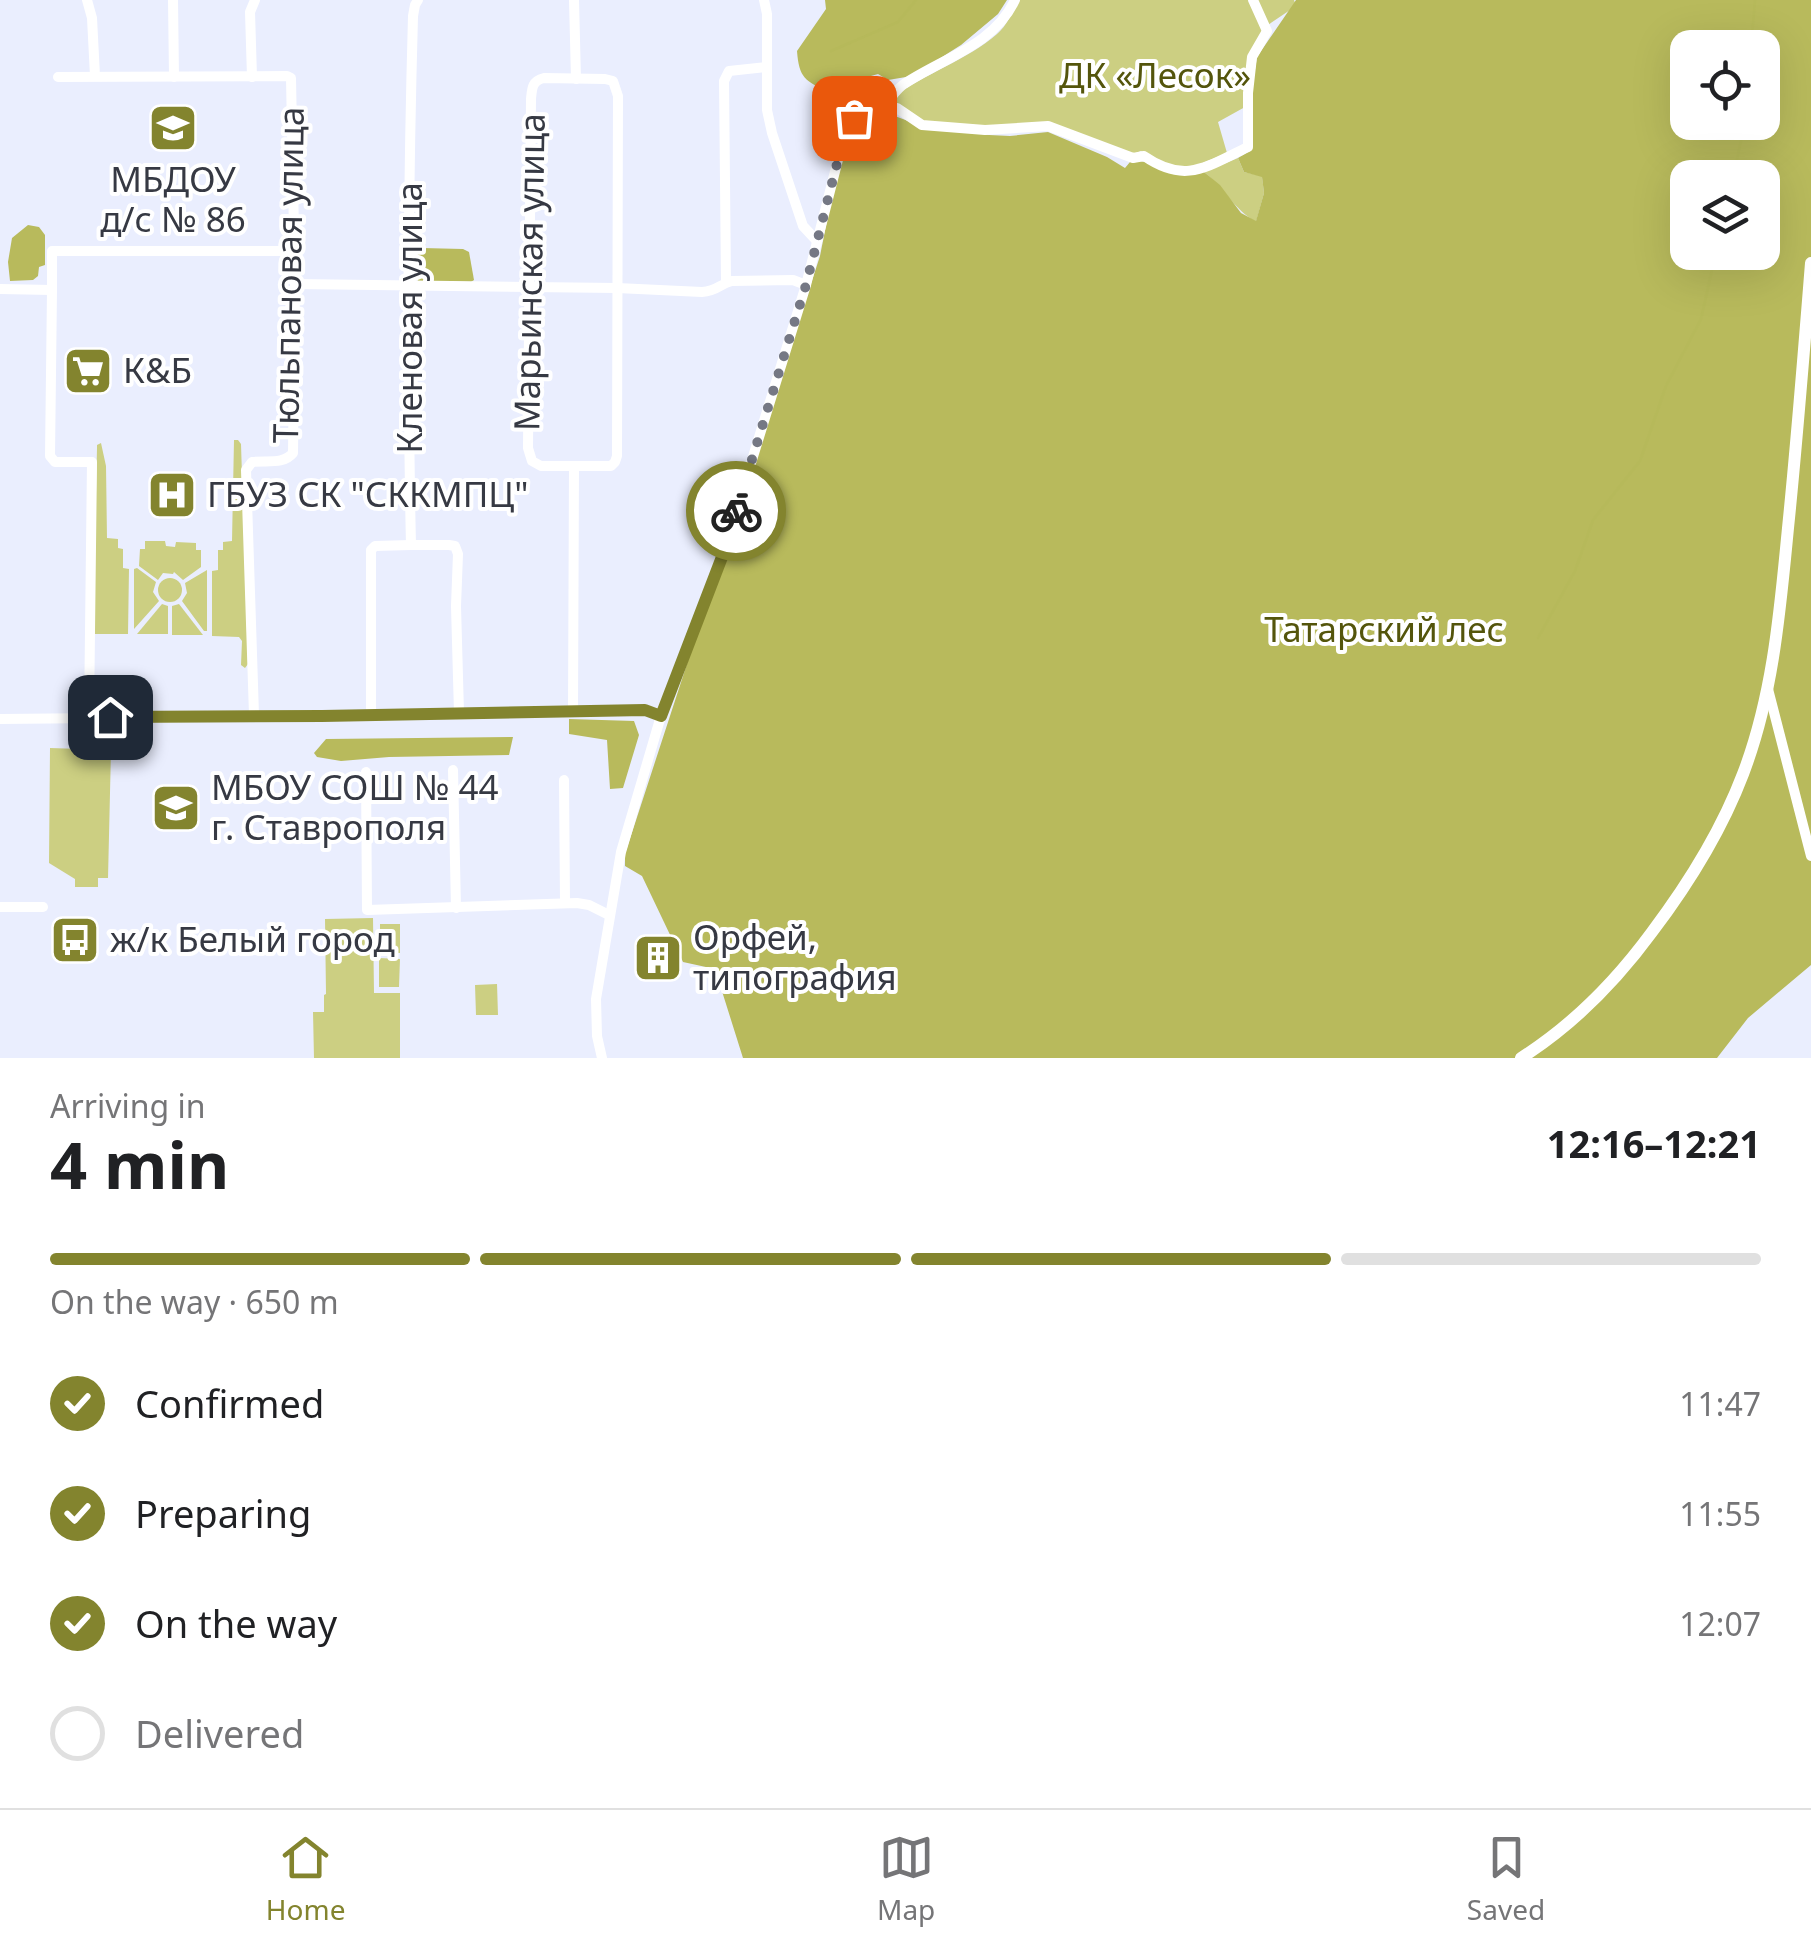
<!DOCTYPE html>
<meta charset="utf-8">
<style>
body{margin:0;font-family:"Noto Sans",sans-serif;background:#f2f2f2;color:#202124;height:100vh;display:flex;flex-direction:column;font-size:38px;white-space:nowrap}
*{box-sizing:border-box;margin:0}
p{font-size:32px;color:#757577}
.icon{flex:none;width:55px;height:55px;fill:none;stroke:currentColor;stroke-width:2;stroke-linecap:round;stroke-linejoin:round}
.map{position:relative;height:1058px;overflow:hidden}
.panel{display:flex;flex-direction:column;background:#fff;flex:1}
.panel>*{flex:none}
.fabs{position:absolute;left:1670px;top:30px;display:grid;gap:20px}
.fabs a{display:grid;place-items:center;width:110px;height:110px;border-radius:20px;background:#fff;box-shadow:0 10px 40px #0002;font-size:50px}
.pin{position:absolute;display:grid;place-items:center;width:85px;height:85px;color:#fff;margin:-42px;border-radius:20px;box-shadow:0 5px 15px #0006}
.courier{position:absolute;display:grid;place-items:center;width:100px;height:100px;margin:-50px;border:8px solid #83842e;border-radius:50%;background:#fff;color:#222;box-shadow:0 2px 12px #0007}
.summary em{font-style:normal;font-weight:700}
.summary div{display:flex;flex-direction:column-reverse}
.summary{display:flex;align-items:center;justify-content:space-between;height:170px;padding:0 50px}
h1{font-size:65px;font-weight:700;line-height:75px}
.bar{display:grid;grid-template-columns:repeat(4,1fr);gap:15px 10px;align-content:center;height:120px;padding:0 50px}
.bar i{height:12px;border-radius:8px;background:#e0e0e0}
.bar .active{background:#83842e}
.bar p{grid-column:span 4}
ol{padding:0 50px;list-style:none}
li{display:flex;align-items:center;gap:30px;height:110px}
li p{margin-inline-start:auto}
li .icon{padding:10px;border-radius:50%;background:#83842e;color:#fff;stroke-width:4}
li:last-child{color:#757577}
li i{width:55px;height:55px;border:5px solid #e0e0e0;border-radius:50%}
.tab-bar{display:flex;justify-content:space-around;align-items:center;height:140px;border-top:2px solid #e0e0e0;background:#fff;font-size:28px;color:#757577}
.tab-bar a{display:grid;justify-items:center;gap:5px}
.tab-bar .active{color:#83842e}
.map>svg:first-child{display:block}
</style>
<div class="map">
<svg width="1811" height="1058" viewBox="0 0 1811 1058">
<rect width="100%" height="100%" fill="#eaeefe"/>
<g fill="#cccf82">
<path d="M1019,0H1294L1296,6L1262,29L1245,107L1218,122L1227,153L1183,171L1158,162L1141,151L1133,154L1045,122L983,128L923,122L897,106L893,97C926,73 967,60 997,34C1007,26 1013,11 1019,0Z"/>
<path d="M1238,158L1244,172L1262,176L1264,193L1256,222C1234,209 1224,188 1204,172Z"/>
<polygon points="234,440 238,440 241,444 248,664 245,668 241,665 242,641 239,637 212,636 212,571 218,570 218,550 223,550 223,542 232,541"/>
<polygon points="101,443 106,466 107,538 118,539 118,548 123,549 123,568 129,569 128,634 93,634 97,448 97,445"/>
<polygon points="145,541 165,541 166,546 175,547 176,542 196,543 196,550 201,550 201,567 183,580 174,572 173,574 163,573 158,580 139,566 140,549 145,549"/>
<polygon points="137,568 156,582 153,592 159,601 134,629 134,569"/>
<polygon points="207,570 207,631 204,631 182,601 187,593 185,583"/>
<circle cx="170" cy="590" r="12"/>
<polygon points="162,604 168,606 168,634 137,634"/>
<polygon points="179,604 203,635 172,635 172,606"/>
<polygon points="50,748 111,750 108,878 98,878 98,887 75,887 75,879 49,863"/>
<polygon points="373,918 374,993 400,993 400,1058 314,1058 313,1012 324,1012 324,995 326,994 325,919"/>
<rect x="380" y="924" width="20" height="29"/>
<polygon points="379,958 400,959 399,987 379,987"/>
<polygon points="497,984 498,1015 476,1015 475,985"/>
</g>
<g fill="#b8ba5c" fill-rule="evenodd">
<path d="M825,0H1007L998,14L961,45L912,76L888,80L878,74L839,85L829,92C805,81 799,78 797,51L826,9Z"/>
<path d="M1296,0H1811V965L1748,1018L1717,1058H743L715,969L683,962L642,876L625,866V854L820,256C830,210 836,155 862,116L884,112L919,125L989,135L1010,136L1048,132L1107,157L1125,168L1130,162L1139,161L1204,172L1220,185L1241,213L1256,221L1264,193L1262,177L1244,172L1238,158L1250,151V101L1257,57ZM1688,48H1762V122H1688ZM1688,178H1762V252H1688Z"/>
<polygon points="28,225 39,227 45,235 45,265 39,267 38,276 33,280 10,281 8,262 12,238"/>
<polygon points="422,248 463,249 469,252 474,280 471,282 418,281 416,277 417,252"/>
<polygon points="569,719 634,721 639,735 623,788 610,789 607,740 569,734"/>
<polygon points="513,737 509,755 389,757 341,761 317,757 314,753 326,739"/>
</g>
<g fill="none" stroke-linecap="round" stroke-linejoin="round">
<g stroke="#b6b95a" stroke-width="2.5">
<polyline points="1751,48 1755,0"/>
<polyline points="831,51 898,22 916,0"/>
<polyline points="1733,178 1745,122"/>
<polyline points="1538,638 1575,571 1593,520 1640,461 1666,386 1701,319 1716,252"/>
</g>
<g stroke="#fff" stroke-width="10">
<polyline points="87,0 92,18 95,76"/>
<polyline points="173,0 174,77"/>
<path d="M418,0L415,5L413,16C408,193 407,369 411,545H449L455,546L458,554L456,606L459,713"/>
<polyline points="574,0 576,79"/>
<polyline points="764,0 767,14 767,110 772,133 803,226 817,241"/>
<path d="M58,77L287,76L291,78L295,284L293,453C283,465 267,460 252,462L246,470L254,715"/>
<polyline points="252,77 250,12 255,0"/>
<path d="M544,78L605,79L613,81L618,96L617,456L615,462L611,466H541L532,461L528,448L531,99C532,88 532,81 544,78Z"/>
<path d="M885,105L897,108L922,125L985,130L1048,126L1133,158L1144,156C1186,185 1207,166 1248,147V93L1252,57L1267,31L1253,0"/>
<polyline points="726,282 724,81 729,71 767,67"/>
<path d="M295,284L617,288L702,292C718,291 719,284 732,281L793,280L806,285"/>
<polyline points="0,289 52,290 52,251 294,251"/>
<polyline points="52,290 50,456 55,462 92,462 89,717"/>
<polyline points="1768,689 1811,856"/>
<polyline points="573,711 574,466"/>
<polyline points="371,715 371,550 375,546 411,545"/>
<polyline points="0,719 322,716 645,710 661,717"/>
<polyline points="453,770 456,908"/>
<polyline points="366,772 367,910 577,903 589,905 609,915"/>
<polyline points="564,780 565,903"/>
<polyline points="0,907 43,907"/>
<path d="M602,1058L597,1036L596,999L621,852L663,709L722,557L806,285L842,144L854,118C863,114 875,111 883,106C891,100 894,91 904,84C943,58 994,45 1015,0"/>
</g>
<path stroke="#fff" stroke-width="12" d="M1521,1058C1573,1025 1616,981 1652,932C1689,883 1721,832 1743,774C1773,696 1780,611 1788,528C1797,440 1804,351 1811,263"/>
</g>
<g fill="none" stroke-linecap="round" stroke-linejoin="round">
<polyline stroke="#757884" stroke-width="10" stroke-dasharray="0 18" points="736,511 806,285 842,144 854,118"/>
<polyline stroke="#83842e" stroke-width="12" points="110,717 322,716 645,710 661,716 722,557 736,511"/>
</g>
<defs>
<g id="school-square" transform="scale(2.5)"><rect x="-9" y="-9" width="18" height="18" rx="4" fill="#83842e" stroke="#fff"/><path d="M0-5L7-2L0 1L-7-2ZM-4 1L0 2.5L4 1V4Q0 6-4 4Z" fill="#fff"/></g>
<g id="supermarket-square" transform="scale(2.5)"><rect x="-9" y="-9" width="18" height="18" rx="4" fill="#83842e" stroke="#fff"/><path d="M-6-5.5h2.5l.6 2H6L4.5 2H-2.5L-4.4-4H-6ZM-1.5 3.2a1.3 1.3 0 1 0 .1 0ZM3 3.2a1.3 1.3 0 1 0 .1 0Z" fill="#fff"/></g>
<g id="hospital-square" transform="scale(2.5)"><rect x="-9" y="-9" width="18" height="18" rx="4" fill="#83842e" stroke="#fff"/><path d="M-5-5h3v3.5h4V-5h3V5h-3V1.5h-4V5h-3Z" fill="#fff"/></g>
<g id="bus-square" transform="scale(2.5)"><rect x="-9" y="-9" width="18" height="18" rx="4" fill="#83842e" stroke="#fff"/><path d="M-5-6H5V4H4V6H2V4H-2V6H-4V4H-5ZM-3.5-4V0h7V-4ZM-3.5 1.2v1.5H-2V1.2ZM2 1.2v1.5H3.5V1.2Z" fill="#fff"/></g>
<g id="building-square" transform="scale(2.5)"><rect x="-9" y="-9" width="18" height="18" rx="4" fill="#83842e" stroke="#fff"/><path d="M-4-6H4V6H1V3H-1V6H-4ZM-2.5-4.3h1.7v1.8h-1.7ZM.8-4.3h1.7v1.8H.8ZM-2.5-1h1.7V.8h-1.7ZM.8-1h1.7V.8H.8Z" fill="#fff"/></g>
</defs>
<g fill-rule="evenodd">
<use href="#school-square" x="173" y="128"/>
<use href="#supermarket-square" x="88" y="371"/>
<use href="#hospital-square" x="172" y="495"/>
<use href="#school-square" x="176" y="808"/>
<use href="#bus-square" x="75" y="940"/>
<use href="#building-square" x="658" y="958"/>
</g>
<g text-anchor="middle" stroke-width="8" stroke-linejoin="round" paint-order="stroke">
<g font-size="35" fill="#54550c" stroke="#fff">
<text x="1155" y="88">ДК «Лесок»</text>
<text x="1384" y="642">Татарский лес</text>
</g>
<g font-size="35" fill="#363943" stroke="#fff" text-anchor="start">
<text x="173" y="192" text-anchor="middle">МБДОУ<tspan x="173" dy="40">д/с № 86</tspan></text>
<text x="123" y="383">К&amp;Б</text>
<text x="207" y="507">ГБУЗ СК "СККМПЦ"</text>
<text x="211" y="800">МБОУ СОШ № 44<tspan x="211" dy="40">г. Ставрополя</tspan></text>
<text x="693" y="950">Орфей,<tspan x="693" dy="40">типография</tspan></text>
<text x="110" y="952">ж/к Белый город</text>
</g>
<g font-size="35" fill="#363943" stroke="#fff">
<text transform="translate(530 272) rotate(-89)" y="12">Марьинская улица</text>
<text transform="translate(289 275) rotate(-89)" y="12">Тюльпановая улица</text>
<text transform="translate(410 318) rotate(-90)" y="12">Кленовая улица</text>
</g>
</g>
</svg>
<div class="fabs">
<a><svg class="icon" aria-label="locate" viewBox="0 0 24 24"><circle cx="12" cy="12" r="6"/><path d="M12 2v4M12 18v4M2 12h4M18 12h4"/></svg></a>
<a><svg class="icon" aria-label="layers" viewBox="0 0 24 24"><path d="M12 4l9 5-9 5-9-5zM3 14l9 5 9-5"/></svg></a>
</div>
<div class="pin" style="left:854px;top:118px;background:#ea580c"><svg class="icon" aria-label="bag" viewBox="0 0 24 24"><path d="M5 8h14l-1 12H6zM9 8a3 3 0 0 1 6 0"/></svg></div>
<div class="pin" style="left:110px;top:717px;background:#1f2937"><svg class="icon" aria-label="home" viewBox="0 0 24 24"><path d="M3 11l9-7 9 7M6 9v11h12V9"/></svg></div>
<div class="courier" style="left:736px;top:511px"><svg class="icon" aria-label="bike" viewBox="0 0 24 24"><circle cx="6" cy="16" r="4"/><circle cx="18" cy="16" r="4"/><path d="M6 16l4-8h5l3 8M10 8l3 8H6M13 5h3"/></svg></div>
</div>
<section class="panel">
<div class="summary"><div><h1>4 min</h1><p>Arriving in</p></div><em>12:16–12:21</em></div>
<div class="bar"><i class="active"></i><i class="active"></i><i class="active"></i><i></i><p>On the way · 650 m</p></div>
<ol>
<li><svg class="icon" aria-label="check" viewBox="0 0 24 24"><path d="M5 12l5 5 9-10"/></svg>Confirmed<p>11:47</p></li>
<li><svg class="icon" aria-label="check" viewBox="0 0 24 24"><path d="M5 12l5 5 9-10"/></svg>Preparing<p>11:55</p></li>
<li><svg class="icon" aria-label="check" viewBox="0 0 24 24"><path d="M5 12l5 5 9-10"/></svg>On the way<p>12:07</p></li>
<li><i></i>Delivered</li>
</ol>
</section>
<nav class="tab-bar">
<a class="active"><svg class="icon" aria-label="home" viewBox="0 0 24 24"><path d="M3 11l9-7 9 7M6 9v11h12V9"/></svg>Home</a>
<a><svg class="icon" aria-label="map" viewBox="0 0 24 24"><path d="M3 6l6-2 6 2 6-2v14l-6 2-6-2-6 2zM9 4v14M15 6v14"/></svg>Map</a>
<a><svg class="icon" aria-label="saved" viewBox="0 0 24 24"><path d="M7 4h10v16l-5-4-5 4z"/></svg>Saved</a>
</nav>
